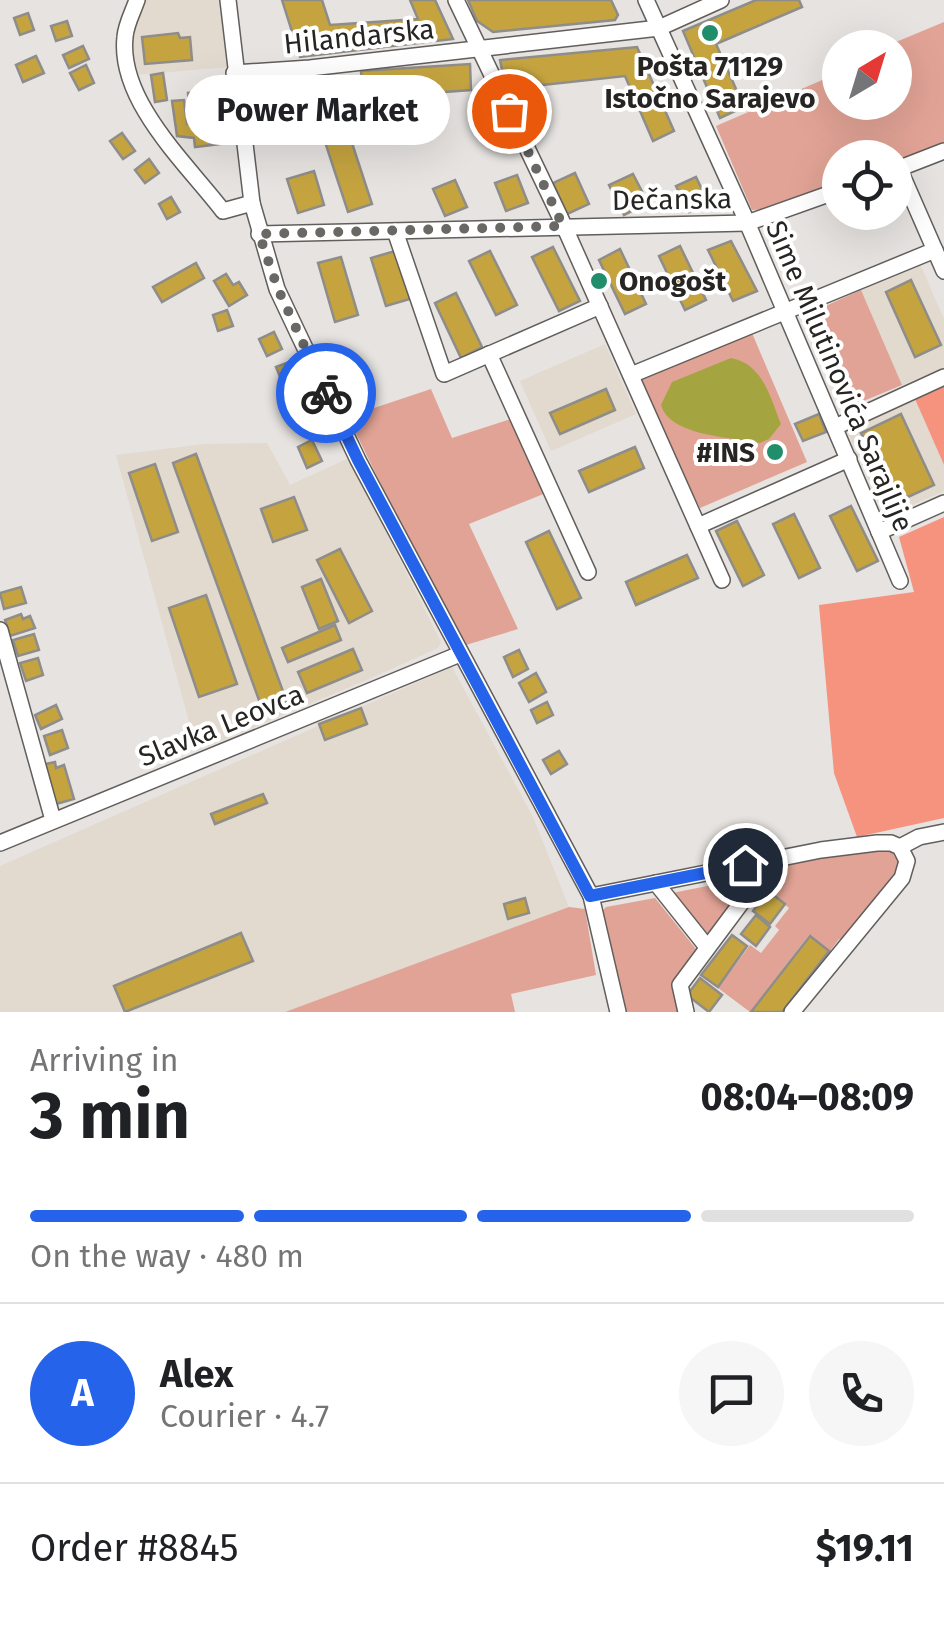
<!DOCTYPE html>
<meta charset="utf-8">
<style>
body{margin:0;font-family:"Fira Sans",sans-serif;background:#f6f6f6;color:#202124;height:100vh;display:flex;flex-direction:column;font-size:38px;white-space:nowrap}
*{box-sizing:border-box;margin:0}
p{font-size:32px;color:#757577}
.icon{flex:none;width:55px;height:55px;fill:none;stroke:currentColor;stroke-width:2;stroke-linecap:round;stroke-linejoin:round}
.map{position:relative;height:1012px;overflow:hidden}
.panel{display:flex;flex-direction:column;background:#fff;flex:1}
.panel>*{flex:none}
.needle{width:65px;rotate:38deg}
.controls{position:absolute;left:822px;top:30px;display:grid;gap:20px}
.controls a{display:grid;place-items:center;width:90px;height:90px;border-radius:50%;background:#fff;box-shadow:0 10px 40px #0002;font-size:50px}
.pin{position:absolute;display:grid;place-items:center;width:85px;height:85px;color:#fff;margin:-42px;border:5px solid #fff;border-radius:50%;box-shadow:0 2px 10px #0007}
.courier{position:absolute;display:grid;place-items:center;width:100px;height:100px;margin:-50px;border:8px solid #2563eb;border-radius:50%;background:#fff;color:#222;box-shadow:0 2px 12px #0007}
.bubble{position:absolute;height:70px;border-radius:35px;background:#fff;box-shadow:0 10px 40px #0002;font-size:32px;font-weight:700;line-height:70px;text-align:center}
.head em{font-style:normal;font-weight:700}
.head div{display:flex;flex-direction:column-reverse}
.head{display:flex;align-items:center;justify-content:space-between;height:170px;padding:0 30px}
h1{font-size:65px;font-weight:700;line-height:75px}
.bar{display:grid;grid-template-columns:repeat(4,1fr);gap:15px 10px;align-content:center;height:120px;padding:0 30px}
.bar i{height:12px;border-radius:8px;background:#e0e0e0}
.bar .active{background:#2563eb}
.bar p{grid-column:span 4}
.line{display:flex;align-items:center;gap:25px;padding:0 30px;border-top:2px solid #e0e0e0}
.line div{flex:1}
.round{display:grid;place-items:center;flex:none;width:105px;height:105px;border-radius:52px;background:#f6f6f6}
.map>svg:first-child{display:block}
</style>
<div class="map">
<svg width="944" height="1012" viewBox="0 0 944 1012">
<rect width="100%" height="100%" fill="#e6e3e0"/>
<g fill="#e2d9cf">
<polygon points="144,0 223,0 227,67 136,75 131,47"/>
<polygon points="920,264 944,319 944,367 902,385 861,290"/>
<polygon points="605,344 636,414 551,451 520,381"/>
<polygon points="915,399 944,465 944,491 885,517 846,429"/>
<polygon points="267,443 290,485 349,458 441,642 438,648 369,679 197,751 116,455 205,444"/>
<polygon points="452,667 533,817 569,907 285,1012 0,1012 0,866"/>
</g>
<g fill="#e1a395">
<polygon points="944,22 944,142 895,161 895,158 840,158 840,183 775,209 752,210 716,126 820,81 840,69 840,102 895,102 895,48 884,47"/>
<polygon points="861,290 902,385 854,405 846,403 809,319 812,312"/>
<polygon points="752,333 807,462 700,508 635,377"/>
<polygon points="431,389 452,438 520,416 546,493 469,524 518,629 466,645 422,568 350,421 374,408"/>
<polygon points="881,848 892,852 899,864 896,875 844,942 839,939 830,951 809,935 750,1012 718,988 750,945 761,953 779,930 775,926 789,908 768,890 772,884 765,878 776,864"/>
<polygon points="743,879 745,889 705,940 667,894"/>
<polygon points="655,898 696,949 675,980 678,1012 623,1012 599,914 606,907"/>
<polygon points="569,907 585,909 596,975 511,994 515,1012 285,1012"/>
</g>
<g fill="#f5937f">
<polygon points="944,386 944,465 915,399"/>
<polygon points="944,517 944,818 857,837 834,773 819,605 914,592 899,537"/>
</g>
<path fill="#a4a540" d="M731,358C763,364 770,397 781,424L769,439L760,443C730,437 670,436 661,405L672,382Z"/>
<g fill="#c5a440" stroke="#8e8d89" stroke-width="2.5">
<polygon points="282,0 322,0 330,25 418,19 410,0 435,0 453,39 300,57"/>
<polygon points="468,0 611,0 618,15 615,20 493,32 477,21"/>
<polygon points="756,0 799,0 802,7 716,44 744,107 720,118 683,31"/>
<polygon points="28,13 34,30 20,35 14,18"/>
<polygon points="67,21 72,36 56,41 51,26"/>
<polygon points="178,33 180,38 190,37 192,60 145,64 142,37"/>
<polygon points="83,46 89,59 69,68 63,55"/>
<polygon points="637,47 674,131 653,141 625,76 506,89 500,60"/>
<polygon points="36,56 44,73 23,82 16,65"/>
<polygon points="470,64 471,90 363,98 361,71"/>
<polygon points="86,65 94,83 79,90 70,73"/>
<polygon points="163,73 167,100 155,102 151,75"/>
<polygon points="331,79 372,204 348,212 307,87"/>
<polygon points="221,90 223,106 189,109 188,93"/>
<polygon points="184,100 187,124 192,123 193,130 219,126 221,144 195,147 194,138 177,136 172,101"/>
<polygon points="122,133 135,151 123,159 110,141"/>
<polygon points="149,159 159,173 145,183 135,170"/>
<polygon points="314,171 324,205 298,213 287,179"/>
<polygon points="575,173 589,204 567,214 553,183"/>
<polygon points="633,174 648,203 624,215 609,185"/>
<polygon points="517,175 528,203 506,211 495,183"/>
<polygon points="696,177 708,202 689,212 676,186"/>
<polygon points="455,180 467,207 445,216 433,189"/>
<polygon points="171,197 180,212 167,219 159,204"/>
<polygon points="731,241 757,291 733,301 708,250"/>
<polygon points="680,246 706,300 685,310 659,256"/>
<polygon points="553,247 580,301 559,311 532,257"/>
<polygon points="620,249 646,304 625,314 599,260"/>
<polygon points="395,251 410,299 386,306 371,258"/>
<polygon points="490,251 517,305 496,315 469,261"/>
<polygon points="341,257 358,315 335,322 318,263"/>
<polygon points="196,263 204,278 162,302 153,287"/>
<polygon points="226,274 233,285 239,282 247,295 229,306 214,281"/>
<polygon points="911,280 941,345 915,357 886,292"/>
<polygon points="456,293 482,347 461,358 435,303"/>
<polygon points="227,310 233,326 218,331 213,315"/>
<polygon points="274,332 282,349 267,356 259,339"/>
<polygon points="289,362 296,379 283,384 276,367"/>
<polygon points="606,389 615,410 560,434 550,413"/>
<polygon points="819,414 826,432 803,441 795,424"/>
<polygon points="901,414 934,485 895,503 861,433"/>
<polygon points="312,440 322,461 307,468 298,447"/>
<polygon points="635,447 644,468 589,492 579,471"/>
<polygon points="196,454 288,705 264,714 173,463"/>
<polygon points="155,464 178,532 152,541 129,473"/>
<polygon points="294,497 307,530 273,542 261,509"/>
<polygon points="851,506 878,561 857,571 830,516"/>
<polygon points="794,514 820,568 799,578 773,524"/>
<polygon points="737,521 764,575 743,586 716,531"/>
<polygon points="549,531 581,598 557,609 526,542"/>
<polygon points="340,549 372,611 349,623 317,560"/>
<polygon points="687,555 698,578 636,605 626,582"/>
<polygon points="321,579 338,621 319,629 302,587"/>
<polygon points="21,587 26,603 4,609 0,593"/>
<polygon points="206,595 237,684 199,697 169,608"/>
<polygon points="21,614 23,619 30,616 35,628 10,636 5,620"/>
<polygon points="335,625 341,640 288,662 282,648"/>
<polygon points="34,634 39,650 18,656 13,640"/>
<polygon points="353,649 362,670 307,693 298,672"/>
<polygon points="519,650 528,669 513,677 504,657"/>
<polygon points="38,658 43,675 26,681 20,663"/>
<polygon points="536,673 546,692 529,702 519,683"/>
<polygon points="547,702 553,715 537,723 531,710"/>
<polygon points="56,705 62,719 41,729 35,715"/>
<polygon points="361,708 367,724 325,740 319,724"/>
<polygon points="62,730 68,748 50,755 44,736"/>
<polygon points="559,751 567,764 551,774 543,760"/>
<polygon points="55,762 56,768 64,765 74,799 53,805 41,765"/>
<polygon points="263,794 267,803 215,824 211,814"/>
<polygon points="768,891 785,904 770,924 753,911"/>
<polygon points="525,898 529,913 508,919 504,904"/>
<polygon points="756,915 770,927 756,946 741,934"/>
<polygon points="241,933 253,961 125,1012 114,986"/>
<polygon points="732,935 747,946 718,987 701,975"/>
<polygon points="810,936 829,951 782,1012 751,1012"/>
<polygon points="700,978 722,995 709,1012 687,995"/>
</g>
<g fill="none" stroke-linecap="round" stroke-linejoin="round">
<g stroke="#615e5b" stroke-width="18">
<g id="minor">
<path d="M137,0C133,12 126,24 125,37C118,101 187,164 223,211L252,203"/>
<polyline points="228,0 252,203 277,289 358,460 591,896 618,1012"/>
<polyline points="456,0 560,217 722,580"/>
<polyline points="646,0 743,213 900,581"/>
<polyline points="234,73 310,68 659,28 721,0"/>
<polyline points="899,168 944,271"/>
<polyline points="895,170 944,151"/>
<polyline points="395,231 444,374 600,306"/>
<polyline points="259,234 747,223 840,190"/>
<polyline points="489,354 588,572"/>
<polyline points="631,375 935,250"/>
<polyline points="835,427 944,377"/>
<polyline points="698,526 849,459"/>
<polyline points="879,532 944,503"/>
<polyline points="0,630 53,820"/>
<polyline points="0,843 460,654"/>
<polyline points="900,847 919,837 944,832"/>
<polyline points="656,883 707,947"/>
<polyline points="591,896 821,850 877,843 891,843 900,847 907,861 902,878 792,1012"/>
<polyline points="686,1012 680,985 774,859"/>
</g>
</g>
<use href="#minor" stroke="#fff" stroke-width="15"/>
</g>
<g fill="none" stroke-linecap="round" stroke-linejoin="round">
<polyline stroke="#696865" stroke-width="10" stroke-dasharray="0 18" points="326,393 278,289 259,234 563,226 509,111"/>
<polyline stroke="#2563eb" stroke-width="12" points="326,393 358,460 590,896 745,865"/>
</g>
<g fill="#208d6b" stroke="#fff" stroke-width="4">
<circle cx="710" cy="33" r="10"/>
<circle cx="599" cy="281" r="10"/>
<circle cx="775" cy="452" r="10"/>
</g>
<g text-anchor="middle" stroke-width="8" stroke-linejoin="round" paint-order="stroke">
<g font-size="28" fill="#262523" stroke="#fff">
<text transform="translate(359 36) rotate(-6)" y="10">Hilandarska</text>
<text transform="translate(672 199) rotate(-1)" y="10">Dečanska</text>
<text transform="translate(840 376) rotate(67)" y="10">Sime Milutinovića Sarajlije</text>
<text transform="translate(221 725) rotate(-22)" y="10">Slavka Leovca</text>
</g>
<g font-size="28" font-weight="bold" fill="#262523" stroke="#fff">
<text x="710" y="76">Pošta 71129<tspan x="710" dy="32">Istočno Sarajevo</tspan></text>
<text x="619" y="291" text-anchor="start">Onogošt</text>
<text x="755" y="462" text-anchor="end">#INS</text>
</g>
</g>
</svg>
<div class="controls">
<a><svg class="needle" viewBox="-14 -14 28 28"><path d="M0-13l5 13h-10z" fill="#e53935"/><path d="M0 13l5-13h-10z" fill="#757577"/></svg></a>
<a><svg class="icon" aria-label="locate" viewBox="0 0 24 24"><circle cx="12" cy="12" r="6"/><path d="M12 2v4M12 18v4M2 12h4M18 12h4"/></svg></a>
</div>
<div class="pin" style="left:509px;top:111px;background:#ea580c"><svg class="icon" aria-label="bag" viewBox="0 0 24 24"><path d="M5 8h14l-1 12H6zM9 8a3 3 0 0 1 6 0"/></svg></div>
<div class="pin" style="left:745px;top:865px;background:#1f2937"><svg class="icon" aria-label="home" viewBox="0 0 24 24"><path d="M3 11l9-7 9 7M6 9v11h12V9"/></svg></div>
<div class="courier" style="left:326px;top:393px"><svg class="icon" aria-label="bike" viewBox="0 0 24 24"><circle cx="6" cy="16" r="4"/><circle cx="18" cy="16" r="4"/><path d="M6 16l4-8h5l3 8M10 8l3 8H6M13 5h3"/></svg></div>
<div class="bubble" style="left:185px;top:75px;width:265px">Power Market</div>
</div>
<section class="panel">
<div class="head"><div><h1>3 min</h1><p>Arriving in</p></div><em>08:04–08:09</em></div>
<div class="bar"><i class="active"></i><i class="active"></i><i class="active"></i><i></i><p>On the way · 480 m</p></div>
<div class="line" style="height:180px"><b class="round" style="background:#2563eb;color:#fff">A</b><div><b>Alex</b><p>Courier · 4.7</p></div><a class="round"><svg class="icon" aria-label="chat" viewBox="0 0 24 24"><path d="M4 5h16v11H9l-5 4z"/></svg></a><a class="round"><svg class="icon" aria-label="phone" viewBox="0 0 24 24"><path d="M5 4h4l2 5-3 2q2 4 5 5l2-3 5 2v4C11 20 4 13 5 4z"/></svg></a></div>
<div class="line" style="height:130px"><div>Order #8845</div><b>$19.11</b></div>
</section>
